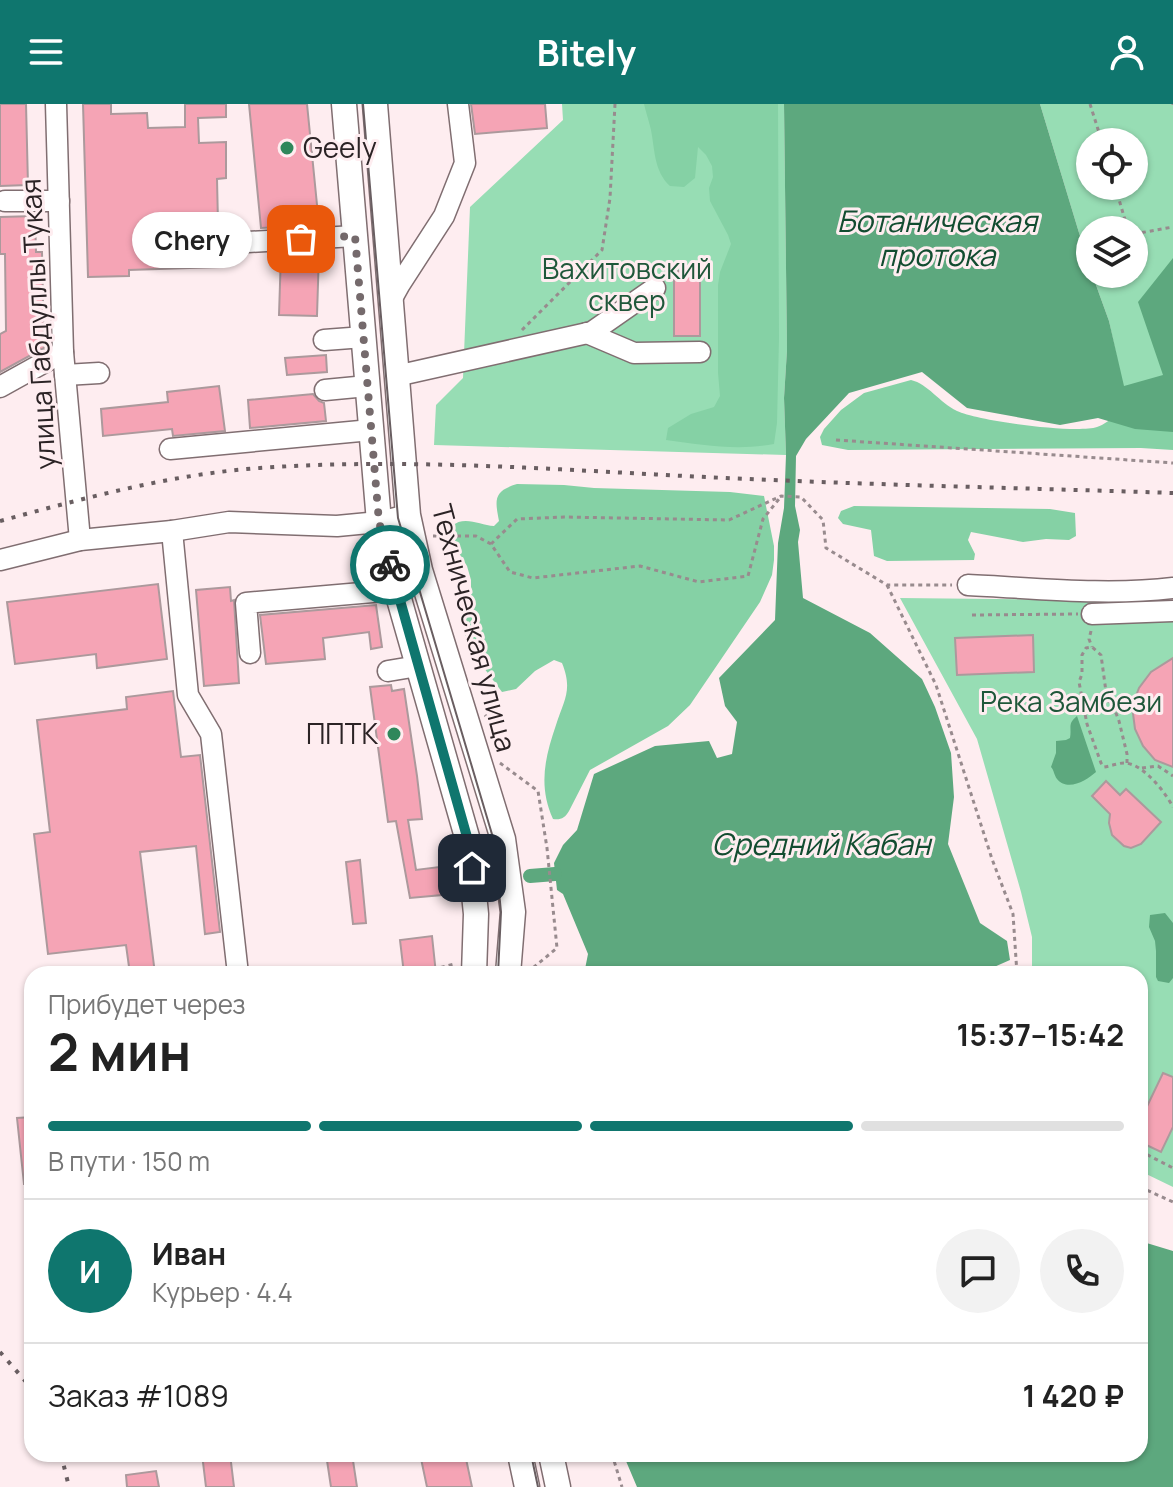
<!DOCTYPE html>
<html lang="ru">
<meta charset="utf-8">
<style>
body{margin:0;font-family:Manrope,sans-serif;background:#f2f2f2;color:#222;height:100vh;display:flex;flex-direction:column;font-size:30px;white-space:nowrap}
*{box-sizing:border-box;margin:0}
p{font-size:26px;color:#767676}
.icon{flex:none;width:44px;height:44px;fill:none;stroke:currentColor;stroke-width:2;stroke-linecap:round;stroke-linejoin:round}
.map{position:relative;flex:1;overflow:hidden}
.sheet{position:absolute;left:24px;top:862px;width:1124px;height:496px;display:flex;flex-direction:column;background:#fff;border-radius:24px;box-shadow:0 2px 6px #0004}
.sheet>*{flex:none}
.controls{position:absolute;left:1076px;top:24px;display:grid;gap:16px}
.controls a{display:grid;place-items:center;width:72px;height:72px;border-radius:50%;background:#fff;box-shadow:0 2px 6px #0004;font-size:40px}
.pin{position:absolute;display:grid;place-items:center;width:68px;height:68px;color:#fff;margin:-34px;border-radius:16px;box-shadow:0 4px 12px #0006}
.courier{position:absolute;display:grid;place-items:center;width:80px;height:80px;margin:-40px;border:6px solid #0f766e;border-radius:50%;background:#fff;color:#222;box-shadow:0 2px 10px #0007}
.bubble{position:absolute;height:56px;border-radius:28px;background:#fff;box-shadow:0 2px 6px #0004;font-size:26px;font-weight:700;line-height:56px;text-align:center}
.overview em{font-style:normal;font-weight:700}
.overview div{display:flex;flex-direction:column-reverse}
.overview{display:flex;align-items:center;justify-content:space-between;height:136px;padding:0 24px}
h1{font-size:52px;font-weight:700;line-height:60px}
.bar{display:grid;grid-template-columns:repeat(4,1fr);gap:12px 8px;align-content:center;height:96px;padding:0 24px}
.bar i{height:10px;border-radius:6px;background:#e0e0e0}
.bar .selected{background:#0f766e}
.bar p{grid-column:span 4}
.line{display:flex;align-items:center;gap:20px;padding:0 24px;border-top:2px solid #e0e0e0}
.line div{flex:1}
.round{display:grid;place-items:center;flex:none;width:84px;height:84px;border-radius:42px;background:#f2f2f2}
header{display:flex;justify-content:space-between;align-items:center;height:104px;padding:0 24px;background:#0f766e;color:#fff;font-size:36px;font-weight:700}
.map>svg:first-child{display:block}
</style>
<header><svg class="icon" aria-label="menu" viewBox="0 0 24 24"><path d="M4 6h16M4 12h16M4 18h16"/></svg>Bitely<svg class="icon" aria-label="person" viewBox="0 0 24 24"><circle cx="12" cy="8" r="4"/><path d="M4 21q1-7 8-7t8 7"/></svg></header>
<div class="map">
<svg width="1173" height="1383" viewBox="0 0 1173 1383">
<rect width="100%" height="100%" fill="#feedf0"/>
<g fill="#97ddb4" fill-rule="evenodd">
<polygon points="562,0 784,0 787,246 784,294 786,351 434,341 436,301 463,274 470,103 563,16"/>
<path d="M1040,0H1173V341L1123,282L1109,217L1092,170H1134V126H1090V165ZM1090,38H1134V82H1090Z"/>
<polygon points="900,494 1173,497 1173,1083 1140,1067 1140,870 1032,870 1032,833 1021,788 977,635"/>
</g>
<g fill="#85d1a5">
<path d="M644,0H778L779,234L777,319L774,340C738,347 702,341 666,336L668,324L691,310L714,303L720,292L718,269V181L720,168L731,140L728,131L710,97L709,84L713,73L712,62L706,51L698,43L695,74L684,83L670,82C654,67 655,47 651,26C649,17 646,9 644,0Z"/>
<path d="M911,276C928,280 939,298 957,307C978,317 1075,330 1097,323C1104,321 1112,314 1118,310L1173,317V346L1141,344L848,346L822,341L820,333L824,325L841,306L864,289Z"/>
<path d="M517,380L564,381L594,384L730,388L764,392L774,442V456L772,471L760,498L690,601L668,622L590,666L569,707C565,714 561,716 553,715C538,682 545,653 556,621C564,596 573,586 562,559L554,556L535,567L516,585L502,588L472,548L463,526L471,491V476L467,462L454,441L452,422C464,411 480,421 494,422L499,417C495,396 493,387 517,380Z"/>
<polygon points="854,402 1050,405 1075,409 1076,432 1069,436 1046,435 1023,438 971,428 968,436 975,450 974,456 887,457 874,452 871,426 843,420 838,414 841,407"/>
</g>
<g fill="#5da87e">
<polygon points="784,0 1040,0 1090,165 1090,170 1092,170 1109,217 1124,282 1163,271 1138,198 1173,154 1173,328 1135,325 1098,314 1060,321 967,304 922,268 849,289 806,335 796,352 795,402 800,426 798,438 803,494 870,529 922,575 935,603 951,649 954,693 948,740 980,819 1007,837 1010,856 985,867 984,870 589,870 585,865 588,850 563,790 557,786 554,759 563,741 577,726 594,670 655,642 709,637 717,654 732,650 737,618 725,602 719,574 775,516 778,439 784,404 786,351 784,294 787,246"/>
<path d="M1077,612L1096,668C1087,676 1068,688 1057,675C1054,671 1054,666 1051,663L1056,649V637L1066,636L1070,634C1072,623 1067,620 1077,612Z"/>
<polygon points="1165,809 1173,819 1173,874 1169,879 1158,877 1156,873 1156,847 1155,837 1149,823 1150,811"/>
<polygon points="1140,1137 1173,1147 1173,1383 637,1383 623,1350 1140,1350"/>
</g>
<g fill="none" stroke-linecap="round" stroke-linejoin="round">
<g stroke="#5da87e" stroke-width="14">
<polyline points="530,772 555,770"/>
<polyline points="441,780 454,781"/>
</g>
</g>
<g fill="#f5a4b5" stroke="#ac999c" stroke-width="2">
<polygon points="0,0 26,0 28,81 0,82"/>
<polygon points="83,0 111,0 111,10 147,9 148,24 185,23 185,0 226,0 226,13 198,14 199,39 226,38 226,74 217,75 219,163 129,166 129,172 88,173"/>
<polygon points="249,0 307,0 319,121 261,124"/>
<polygon points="471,0 545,0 547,24 475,30"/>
<polygon points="35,112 36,148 42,148 44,244 0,268 0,230 6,227 5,150 0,150 0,113"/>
<polygon points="319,148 317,212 279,211 281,149"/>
<rect x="674" y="167" width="26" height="65"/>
<polygon points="326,251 327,268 287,271 285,254"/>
<polygon points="219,282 225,327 173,332 172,325 103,332 101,305 168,298 167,288"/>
<polygon points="313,290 319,297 324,299 326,317 250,324 248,296"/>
<polygon points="158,480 167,555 97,564 96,550 15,560 7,498"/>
<polygon points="230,483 231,497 234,496 239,579 204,582 196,486"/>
<polygon points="376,501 382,543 371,545 369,528 323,534 325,555 266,560 260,511"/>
<polygon points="1033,531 1034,568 957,571 955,534"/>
<polygon points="1173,554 1173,663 1155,656 1143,642 1135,625 1132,602 1139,584 1151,568"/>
<polygon points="391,581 392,587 404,585 417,672 422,715 408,716 416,766 439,763 442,791 410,794 396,717 388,718 370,583"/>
<polygon points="173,587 181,653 200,651 220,828 205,830 196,742 140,748 155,870 130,870 126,841 48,850 34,730 50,728 37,616 127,605 126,593"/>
<polygon points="1106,677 1120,691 1126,685 1161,718 1141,740 1131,744 1124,742 1112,731 1109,719 1110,710 1092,692"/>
<polygon points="360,756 366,819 353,820 346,758"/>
<polygon points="432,832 436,870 404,870 400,836"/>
<polygon points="1163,969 1173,973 1173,1023 1161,1048 1140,1038 1140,1017"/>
<polygon points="32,1013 32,1080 24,1080 17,1014"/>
<polygon points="202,1350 230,1350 234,1383 206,1383"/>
<polygon points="326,1350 352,1350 357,1383 331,1383"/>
<polygon points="420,1350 465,1350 472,1383 427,1383"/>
<polygon points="156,1367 159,1383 127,1383 126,1371"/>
</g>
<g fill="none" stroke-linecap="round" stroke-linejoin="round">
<g stroke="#806e71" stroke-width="23">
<g id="minor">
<polyline points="56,0 63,248 80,436"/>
<polyline points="5,97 59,97"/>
<polyline points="248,138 355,132"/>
<polyline points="390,198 400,180 444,112 465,59 458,0"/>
<polyline points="587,229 634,249 700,248"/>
<polyline points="324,236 364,233"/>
<polyline points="65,271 99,269"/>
<polyline points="396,272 592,228 655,184"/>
<polyline points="0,283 63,248"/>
<polyline points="325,286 367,282"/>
<polyline points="170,345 371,326"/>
<polyline points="172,427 188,591 211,630 238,870"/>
<polyline points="0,456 80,436 172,427 229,418 337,422 379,418 408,411"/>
<path d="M968,481C1035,484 1107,492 1173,484"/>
<polyline points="1092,510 1173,507"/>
<polyline points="250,549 246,499 396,486"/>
<polyline points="388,567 418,562"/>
</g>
</g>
<g stroke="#806e71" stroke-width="27">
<g id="major">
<polyline points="344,0 379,418 391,467 469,740 476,810 474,870"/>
<polyline points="375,0 408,411 420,466 503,735 513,808 508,870"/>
<polyline points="520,1350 527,1383"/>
<polyline points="551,1350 558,1383"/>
</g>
</g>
<g stroke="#988b8e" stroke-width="3" stroke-dasharray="4 4" stroke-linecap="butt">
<polyline points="1090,0 1102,38"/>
<polyline points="1173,0 1173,1"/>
<polyline points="1115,82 1128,126"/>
<polyline points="1134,130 1173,123"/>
<polyline points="522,226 602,146 610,94 615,0"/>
<polyline points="836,336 1173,359"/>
<polyline points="433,432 476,432 491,440 510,468 533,474 640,462 699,478 748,472 763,415 779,395"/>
<polyline points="491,440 517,415 564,413 729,416 781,392 801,393 823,416 826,444 887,481 952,481"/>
<polyline points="887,481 936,581 992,755 1013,810 1017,870"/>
<polyline points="972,511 1078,510"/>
<polyline points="1091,527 1089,535 1092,543"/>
<polyline points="485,611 491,618 496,645"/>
<polyline points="500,659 538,687 547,744 557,844 528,868"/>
<path d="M1127,659V650L1119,617L1114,604L1107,595L1101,551L1092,543L1086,544L1082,551V570L1079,578L1087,620L1101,659L1104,663C1111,662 1118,659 1124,659C1143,659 1165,688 1173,703"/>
<polyline points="1142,664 1158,662 1173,672"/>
<polyline points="440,870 439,864 454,860"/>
<polyline points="1140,1047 1173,1064"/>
<polyline points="1140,1083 1173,1098"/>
<polyline points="612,1350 622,1383"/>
</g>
<use href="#minor" stroke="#fff" stroke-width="20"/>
<use href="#major" stroke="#fff" stroke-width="24"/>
<g stroke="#695e61" stroke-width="2">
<polyline points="363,0 398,414 494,737 501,808 498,870"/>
<polyline points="531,1350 538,1383"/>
</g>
<g stroke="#695e61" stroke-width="4" stroke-dasharray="4 8" stroke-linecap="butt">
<path d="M0,417C85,394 172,370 260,364C415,353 571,367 726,374C875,381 1024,384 1173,389"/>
<polyline points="0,1248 27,1279 32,1289"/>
<polyline points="61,1350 69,1383"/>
</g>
</g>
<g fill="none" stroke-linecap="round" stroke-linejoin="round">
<polyline stroke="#756a6c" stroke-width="8" stroke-dasharray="0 14.4" points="301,135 355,132 379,418 390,461"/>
<polyline stroke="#0f766e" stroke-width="10" points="390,461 469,740 472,764"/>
</g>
<g fill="#2f875b" stroke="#feedf0" stroke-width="3">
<circle cx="287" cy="44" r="8"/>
<circle cx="394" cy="630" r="8"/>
</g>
<g text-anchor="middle" stroke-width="6" stroke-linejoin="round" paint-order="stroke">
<g font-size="28" fill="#2b2325" stroke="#feedf0" text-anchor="start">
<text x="303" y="54">Geely</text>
<text x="378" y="640" text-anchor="end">ППТК</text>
</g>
<g font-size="28" fill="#1f573a" stroke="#feedf0">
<text x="627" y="175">Вахитовский<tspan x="627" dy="32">сквер</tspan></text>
<text x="1071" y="608">Река Замбези</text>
</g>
<g font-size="28" fill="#2b2325" stroke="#feedf0">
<text transform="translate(38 220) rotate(-93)" y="10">улица Габдуллы Тукая</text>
<text transform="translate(474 524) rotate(75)" y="10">Техническая улица</text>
</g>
<g font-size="30" font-style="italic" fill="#124c30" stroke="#feedf0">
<text x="937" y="128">Ботаническая<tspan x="937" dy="34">протока</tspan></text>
<text x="821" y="751">Средний Кабан</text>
</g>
</g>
</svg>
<div class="controls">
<a><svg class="icon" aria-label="locate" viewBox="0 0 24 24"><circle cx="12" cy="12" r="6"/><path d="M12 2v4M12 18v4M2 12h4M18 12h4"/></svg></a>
<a><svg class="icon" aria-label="layers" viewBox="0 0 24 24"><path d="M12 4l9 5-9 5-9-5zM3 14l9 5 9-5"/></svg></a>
</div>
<div class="pin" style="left:301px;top:135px;background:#ea580c"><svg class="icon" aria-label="bag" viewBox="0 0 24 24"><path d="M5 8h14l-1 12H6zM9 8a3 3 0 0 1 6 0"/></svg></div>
<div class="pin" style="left:472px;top:764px;background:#1f2937"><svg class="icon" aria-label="home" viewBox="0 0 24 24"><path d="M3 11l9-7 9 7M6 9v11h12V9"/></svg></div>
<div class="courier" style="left:390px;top:461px"><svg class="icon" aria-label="bike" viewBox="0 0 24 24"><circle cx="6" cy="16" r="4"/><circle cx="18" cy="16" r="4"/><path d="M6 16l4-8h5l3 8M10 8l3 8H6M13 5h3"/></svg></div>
<div class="bubble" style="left:132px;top:108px;width:120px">Chery</div>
<section class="sheet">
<div class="overview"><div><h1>2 мин</h1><p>Прибудет через</p></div><em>15:37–15:42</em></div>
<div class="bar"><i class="selected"></i><i class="selected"></i><i class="selected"></i><i></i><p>В пути · 150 m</p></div>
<div class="line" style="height:144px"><b class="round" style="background:#0f766e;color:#fff">И</b><div><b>Иван</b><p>Курьер · 4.4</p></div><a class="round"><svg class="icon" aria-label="chat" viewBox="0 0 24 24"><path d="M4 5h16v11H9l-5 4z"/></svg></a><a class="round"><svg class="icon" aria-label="phone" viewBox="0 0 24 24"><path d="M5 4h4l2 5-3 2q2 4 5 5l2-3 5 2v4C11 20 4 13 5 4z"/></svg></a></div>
<div class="line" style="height:104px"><div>Заказ #1089</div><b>1 420 ₽</b></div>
</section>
</div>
